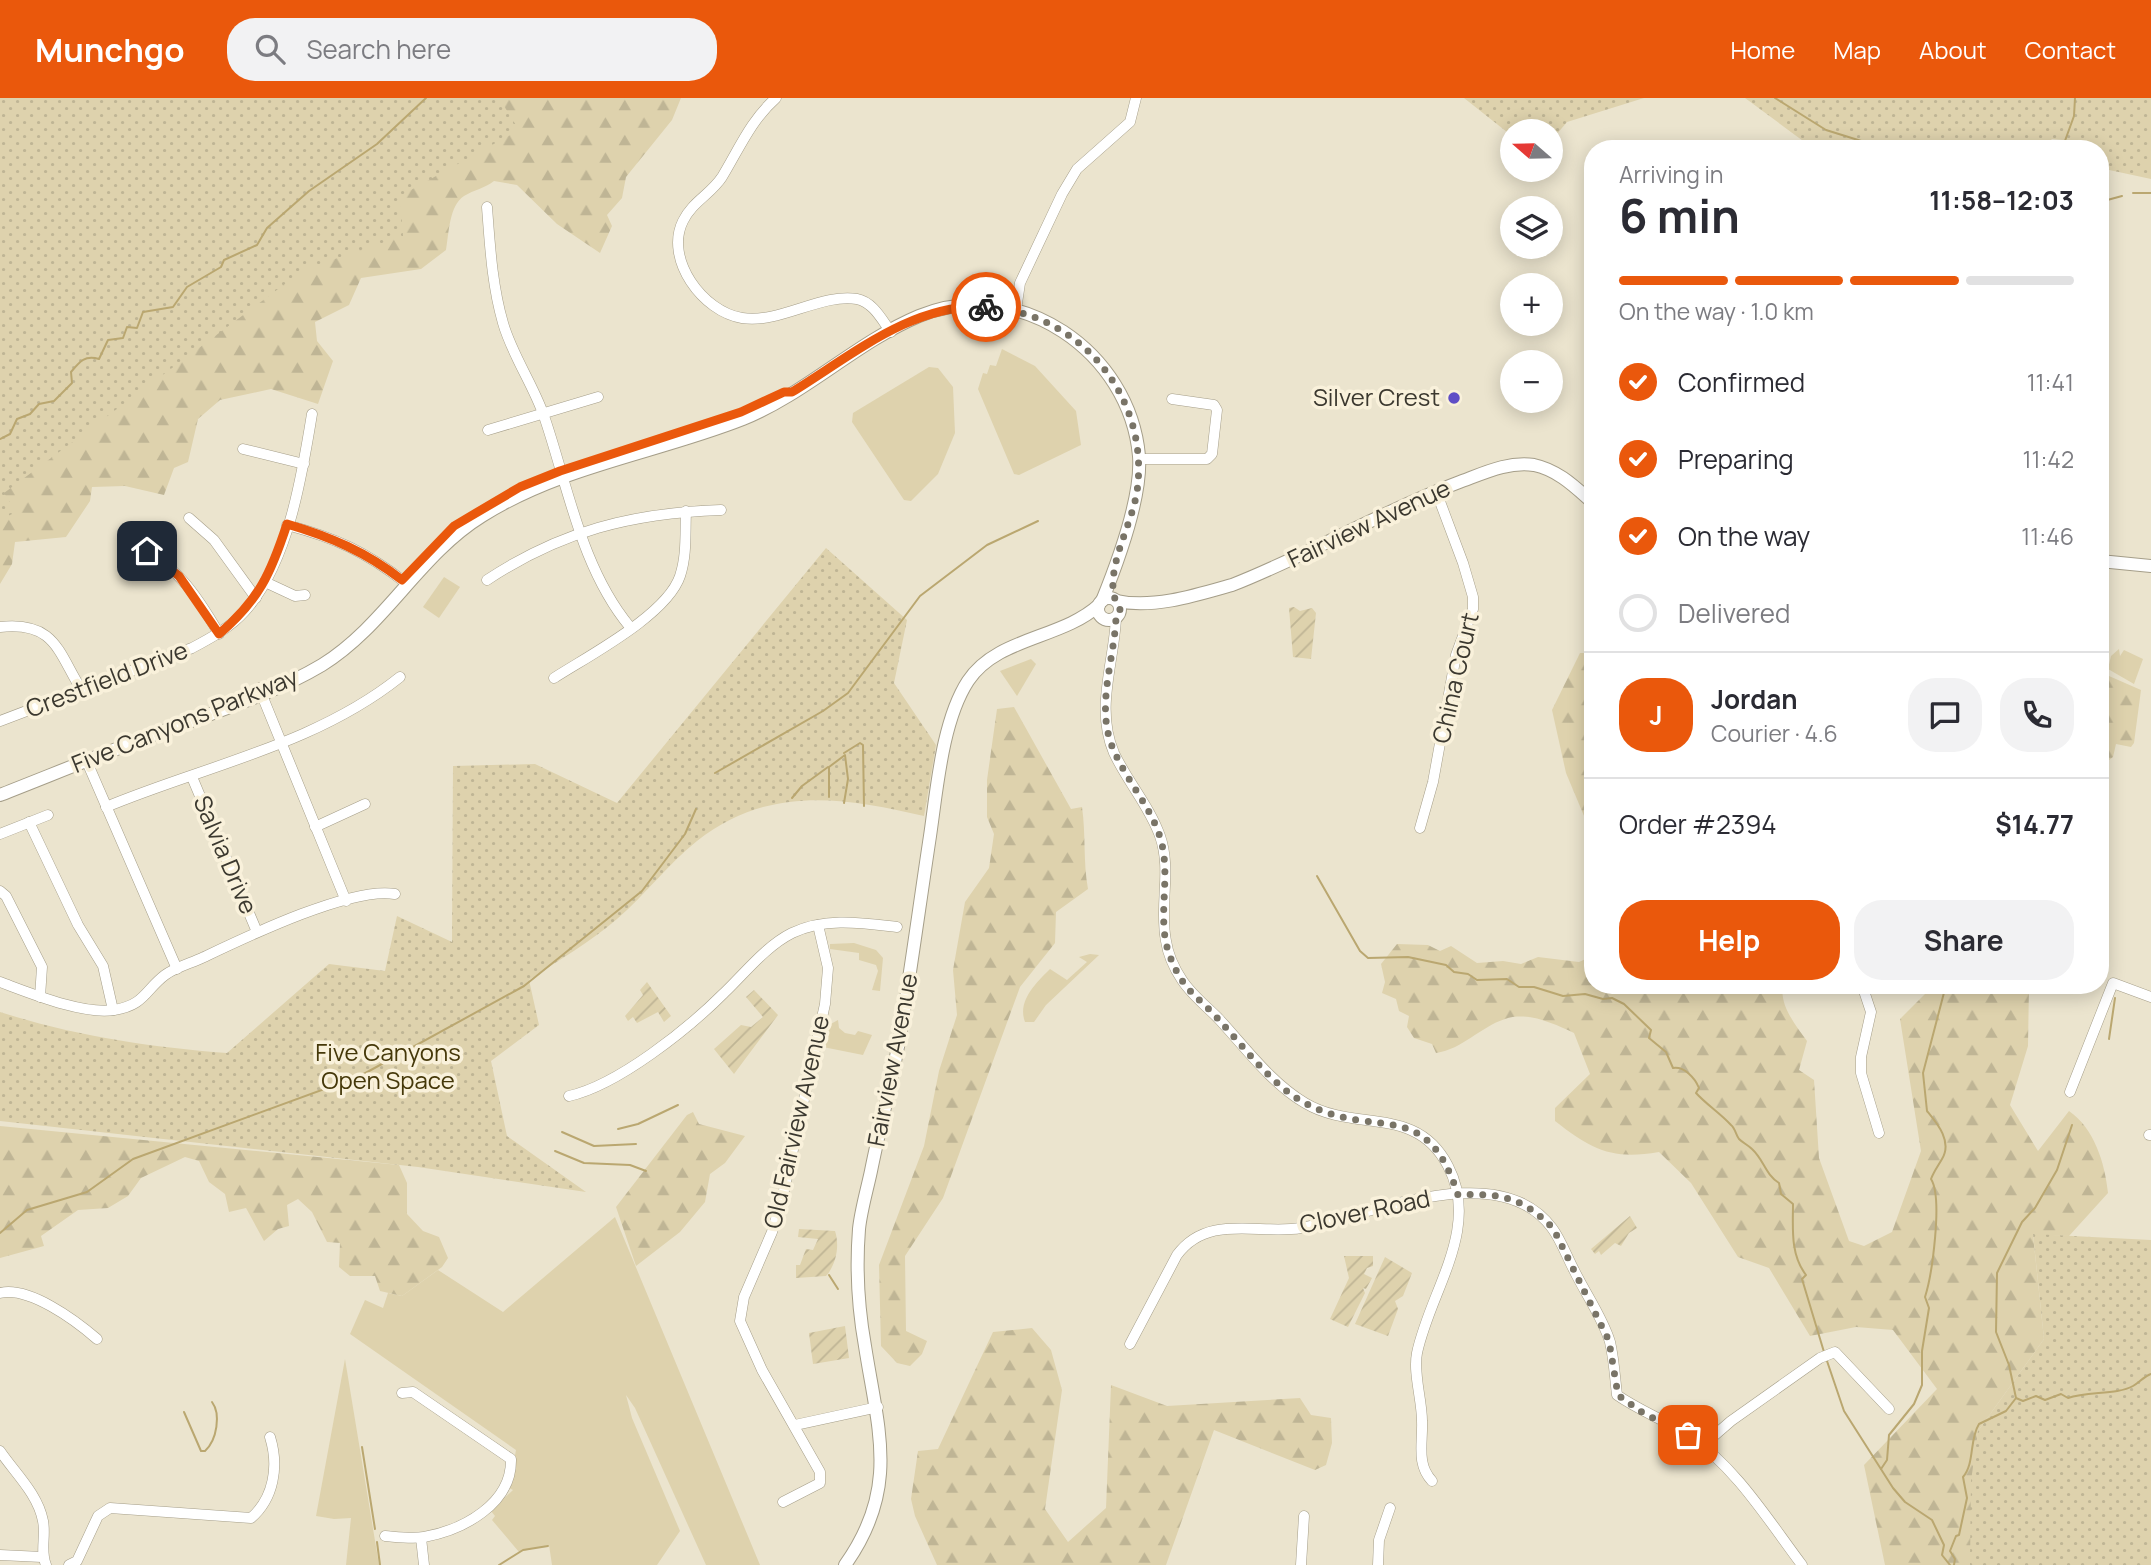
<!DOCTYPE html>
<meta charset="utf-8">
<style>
body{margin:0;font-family:Manrope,sans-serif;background:#f2f2f3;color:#2b2b33;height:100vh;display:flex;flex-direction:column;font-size:26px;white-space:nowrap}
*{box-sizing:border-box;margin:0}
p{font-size:23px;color:#7c7c81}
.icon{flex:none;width:38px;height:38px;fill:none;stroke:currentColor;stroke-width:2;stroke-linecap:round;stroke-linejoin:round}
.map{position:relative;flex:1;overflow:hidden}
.details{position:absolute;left:1584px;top:42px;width:525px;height:854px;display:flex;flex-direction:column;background:#fff;border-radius:28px;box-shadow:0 4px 18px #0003}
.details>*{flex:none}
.needle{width:46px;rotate:290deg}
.fabs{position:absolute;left:1500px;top:21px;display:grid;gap:14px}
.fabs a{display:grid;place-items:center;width:63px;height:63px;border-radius:50%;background:#fff;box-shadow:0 4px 18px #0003;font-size:35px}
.pin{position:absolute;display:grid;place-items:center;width:60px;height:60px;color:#fff;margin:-30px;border-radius:14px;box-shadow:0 4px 10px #0006}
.courier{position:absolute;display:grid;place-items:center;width:70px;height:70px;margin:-35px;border:5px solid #ea580c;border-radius:50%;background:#fff;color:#222;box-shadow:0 2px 9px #0007}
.head em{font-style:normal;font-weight:700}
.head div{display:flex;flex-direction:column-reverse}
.head{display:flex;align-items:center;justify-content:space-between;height:119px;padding:0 35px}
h1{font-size:46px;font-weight:700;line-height:52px}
.bar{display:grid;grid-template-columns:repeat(4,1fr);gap:10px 7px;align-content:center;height:84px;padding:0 35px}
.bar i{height:9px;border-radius:5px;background:#e1e1e2}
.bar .current{background:#ea580c}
.bar p{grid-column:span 4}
.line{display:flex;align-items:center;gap:18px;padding:0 35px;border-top:2px solid #e1e1e2}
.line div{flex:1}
.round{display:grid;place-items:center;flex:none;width:74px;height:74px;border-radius:28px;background:#f2f2f3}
ol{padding:0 35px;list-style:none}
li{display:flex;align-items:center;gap:21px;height:77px}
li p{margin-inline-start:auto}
li .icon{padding:7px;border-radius:50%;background:#ea580c;color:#fff;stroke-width:4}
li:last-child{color:#7c7c81}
li i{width:38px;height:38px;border:4px solid #e1e1e2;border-radius:50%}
.button{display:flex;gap:14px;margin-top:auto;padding:14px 35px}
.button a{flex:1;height:80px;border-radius:28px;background:#ea580c;color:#fff;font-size:28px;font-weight:700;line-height:80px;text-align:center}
.button a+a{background:#f2f2f3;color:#2b2b33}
header{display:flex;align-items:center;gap:42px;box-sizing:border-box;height:98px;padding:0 35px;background:#ea580c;color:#fff}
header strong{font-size:33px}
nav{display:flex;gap:38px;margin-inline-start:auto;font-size:24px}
.search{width:490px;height:63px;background:#f2f2f3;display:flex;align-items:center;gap:18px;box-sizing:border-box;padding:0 24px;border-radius:28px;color:#7c7c81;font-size:26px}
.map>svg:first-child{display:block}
</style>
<header>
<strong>Munchgo</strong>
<div class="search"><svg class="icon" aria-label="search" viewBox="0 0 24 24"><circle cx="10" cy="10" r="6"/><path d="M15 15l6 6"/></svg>Search here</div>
<nav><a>Home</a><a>Map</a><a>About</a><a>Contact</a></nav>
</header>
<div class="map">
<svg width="2151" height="1467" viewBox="0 0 2151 1467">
<defs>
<pattern id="forest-firs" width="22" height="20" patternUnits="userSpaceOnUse" patternTransform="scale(1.75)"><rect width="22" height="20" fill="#ded2ad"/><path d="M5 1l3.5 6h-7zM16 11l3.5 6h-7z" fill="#bfb595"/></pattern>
<pattern id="park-dots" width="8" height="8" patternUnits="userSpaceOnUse" patternTransform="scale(1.75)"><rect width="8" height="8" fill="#ded2ad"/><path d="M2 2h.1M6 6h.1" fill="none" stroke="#bfb595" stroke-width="1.8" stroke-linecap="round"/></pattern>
<pattern id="garden-furrows" width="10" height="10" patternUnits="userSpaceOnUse" patternTransform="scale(1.75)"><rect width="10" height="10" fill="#ded2ad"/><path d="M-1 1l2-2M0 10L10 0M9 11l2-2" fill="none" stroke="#bfb595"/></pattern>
</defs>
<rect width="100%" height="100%" fill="#ebe4ce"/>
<g fill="#ded2ad">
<polygon points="1002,251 1035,268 1076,313 1081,347 1019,377 1014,376 978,291 983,275 987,276 990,267 996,268"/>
<polygon points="929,269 938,270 953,289 955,335 938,376 911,403 904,402 852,324 853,315"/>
<polygon points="444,479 460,489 439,520 423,509"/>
<polygon points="2119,551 2120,558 2124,552 2143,561 2134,586 2108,571 2111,558"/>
<polygon points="1031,561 1036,566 1017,598 1000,573"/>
<polygon points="854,845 876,852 883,860 880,893 872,892 878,873 876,867 859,862 859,855 830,851 830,846"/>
<path d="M1090,856L1099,857L1046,907L1034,924H1025C1017,903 1036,885 1050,871L1067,882L1087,864L1079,859Z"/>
<polygon points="838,922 839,930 845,935 855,937 858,933 872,937 863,957 823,949 827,928"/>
<polygon points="615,1119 760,1467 706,1467 635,1310 626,1297 632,1320 680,1433 657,1467 552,1467 549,1447 519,1454 492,1422 495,1418 491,1413 513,1392 509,1390 516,1352 350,1236 365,1202 383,1210 388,1195 402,1198 438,1172 503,1214"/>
<polygon points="345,1261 379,1467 346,1467 351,1420 334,1421 316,1418"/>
</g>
<g fill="url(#forest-firs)">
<path d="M0,0H681L672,22L626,79L622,100L607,117L612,128L600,155L557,126L517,87L494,83C485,90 474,92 464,98C449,108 449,135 446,152L421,171L361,180L349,207L315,224L317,243L333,263L318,306L271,291L220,302L198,321L188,364L174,370L164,397L125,388L92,389L90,403L66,439L15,444L12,466L0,486Z"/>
<polygon points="1580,555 1592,555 1592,737 1566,675 1552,612"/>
<polygon points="2109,578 2141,592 2134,645 2131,649 2116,646 2113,659 2100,669 2100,587"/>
<path d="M1014,609L1071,711L1082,709C1086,736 1083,764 1088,791L1056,814L1055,845L1020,889L943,1100L905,1158L906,1233L927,1243L922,1256L910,1268L897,1265L881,1248L879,1167L924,1048L939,973L957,917L953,872L965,804L989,770L994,736L987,719V682L997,611Z"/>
<path d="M1397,846L1428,847L1440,853L1451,848L1477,865L1503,863L1521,866L1538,859L1579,864L1592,858V887H1783C1779,907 1796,928 1807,943L1799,972L1814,982L1819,1060L1849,1143L1864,1148L1892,1134L1921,1053L1900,921L1934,887H2029L2028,948L2010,1007L2038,1053L2069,1013C2094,1030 2105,1065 2108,1095L2069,1138L2033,1137L2044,1241L1978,1333L1972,1467H1885L1864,1367L1937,1291L1893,1232L1856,1229L1810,1238L1769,1170L1738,1159L1691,1085L1659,1054C1612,1062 1592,1052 1555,1023V1010L1590,976L1574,935C1554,926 1528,913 1505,921C1480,929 1463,951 1436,955L1432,946L1414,940L1407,929L1409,918L1399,913L1396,901L1382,895L1385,884L1381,866Z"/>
<polygon points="693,1014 699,1026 745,1038 725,1065 710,1076 705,1104 680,1134 636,1168 616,1109 687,1017"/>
<polygon points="0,1028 399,1067 407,1085 407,1116 423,1133 439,1139 448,1160 442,1169 402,1198 380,1193 375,1178 350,1178 339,1169 340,1145 327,1144 312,1114 298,1101 287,1107 289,1128 278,1131 264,1143 246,1110 229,1114 225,1096 209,1084 199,1063 185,1059 141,1080 128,1098 108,1110 78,1112 41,1138 44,1148 0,1160"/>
<polygon points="1032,1230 1051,1252 1062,1292 1045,1411 1068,1444 1106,1410 1111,1287 1167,1308 1300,1300 1311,1317 1331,1320 1332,1345 1326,1367 1315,1372 1214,1332 1166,1467 937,1467 915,1418 911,1401 918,1353 938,1351 993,1234"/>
</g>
<g fill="url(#park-dots)">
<polygon points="0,0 499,0 519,32 400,98 403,138 305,171 4,395 16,414 0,422"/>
<polygon points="1464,0 1644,0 1567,24 1551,43 1550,33 1512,33 1512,38"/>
<polygon points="1745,0 2151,0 2151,81 2100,70 2100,51 2070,51 2063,42 2052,41 2042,51 2010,51 2004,45 1999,51 1814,51"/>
<path d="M826,450L907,522L894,585L936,647L924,718C843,699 768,687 697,743C668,766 645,797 617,821C590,844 559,862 529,882L539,927L491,963L507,1038L586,1094L418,1069L0,1023V914C75,938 149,949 227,955L329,866L385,873L397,818L452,844L453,668L535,666L617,705Z"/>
<polygon points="2033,1136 2151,1142 2151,1467 1970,1467 1971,1383 1978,1333 2044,1241"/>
</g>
<g fill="url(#garden-furrows)">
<polygon points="1294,509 1300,513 1312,510 1316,515 1311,561 1293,559 1289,510"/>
<polygon points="647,884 671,918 664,924 658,914 637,925 633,919 628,923 625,918 643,897 640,892"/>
<polygon points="754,892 778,917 734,976 714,951 741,927 751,929 763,919 746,899"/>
<polygon points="1630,1118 1637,1130 1629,1135 1621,1148 1615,1145 1601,1157 1599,1153 1595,1156 1591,1151"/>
<path d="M799,1131L835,1133C840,1148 836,1167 826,1178L796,1180V1167H800L806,1151L813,1152L818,1141L798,1139Z"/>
<polygon points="1344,1158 1373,1158 1373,1168 1367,1170 1364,1176 1372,1180 1366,1191 1363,1190 1365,1195 1348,1229 1330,1221 1349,1180"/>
<polygon points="1385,1159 1412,1175 1403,1198 1395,1203 1398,1211 1388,1238 1355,1226"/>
<polygon points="845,1228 849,1260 813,1266 809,1235"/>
</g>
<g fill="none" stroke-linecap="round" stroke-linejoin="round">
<g stroke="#baa770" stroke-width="2">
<polyline points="1775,0 1826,32 1887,51"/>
<polyline points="2062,51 2074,18 2075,0"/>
<polyline points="2133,95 2151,95"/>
<polyline points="2100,104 2122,98"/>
<path d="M0,341L10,336L17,321L30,316L39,306L54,303L72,285L71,274C80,263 85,257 99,261L108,242L123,240L127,229L137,230L143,214L173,209L187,189L221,169L224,162L257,147L267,130L309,93L377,46L426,0"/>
<polyline points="844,655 860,645 863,647 864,708"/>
<polyline points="715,675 823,613 848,595 920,498 987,447 1038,423"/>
<polyline points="829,699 829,669 845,657 848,681 844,705"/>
<polyline points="792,700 802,688 828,669"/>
<path d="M1317,778L1360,853L1368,860L1408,859L1446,867L1454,874L1468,876L1477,882L1507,881L1519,889H1534L1563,898L1585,896L1603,901L1612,900L1624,906L1651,932L1649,940L1666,954L1673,970C1684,968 1695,980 1699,990L1696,995C1707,1007 1720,1015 1731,1027C1735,1030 1736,1037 1739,1041C1743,1045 1748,1047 1752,1051C1764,1062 1765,1076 1779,1085L1781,1096L1793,1106C1793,1130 1790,1156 1806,1177L1802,1181L1824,1254"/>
<polyline points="2109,941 2115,900"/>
<polyline points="618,1031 638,1026 678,1007"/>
<polyline points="562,1034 594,1048 636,1046"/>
<polyline points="555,1053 584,1065 630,1067 646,1073"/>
<polyline points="0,1135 27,1112 87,1094 133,1061 360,978 524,888 642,793 685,736 696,711"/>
<polyline points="829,1177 838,1191"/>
<polyline points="1827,1263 1844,1313 1893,1390 1905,1404 1932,1422 1944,1447 1942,1457 1950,1467"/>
<polyline points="2016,1300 2009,1267 1996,1234 1997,1175 2022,1124 2035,1110 2057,1072 2072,1027"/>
<path d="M184,1314L201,1353H205C217,1342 221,1316 212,1304"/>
<polyline points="362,1349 375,1431"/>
<path d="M1881,1371L1887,1362L1889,1337L1914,1306L1922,1287V1253L1929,1210L1925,1199C1932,1177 1943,1100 1931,1081C1934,1073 1938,1068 1942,1061C1953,1043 1936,1024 1927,1013L1923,975L1946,887"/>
<polyline points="377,1444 380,1467"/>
<polyline points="499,1467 523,1452 548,1448"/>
<path d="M1954,1467L1955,1461L1950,1453L1956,1438L1959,1437L1967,1400L1963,1379C1975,1365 1969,1342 1979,1326L2006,1313L2016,1300L2023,1303L2036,1298L2045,1302L2061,1296L2068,1300C2087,1293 2117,1297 2133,1288C2140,1284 2143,1279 2151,1276"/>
</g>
<g stroke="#a59e89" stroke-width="11">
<g id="minor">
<path d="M776,0C751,22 739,51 722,79C711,96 692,104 683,123C664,161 703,214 742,220C780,226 821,195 857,201C873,204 882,222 891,234"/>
<path d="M487,109C490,148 492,187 503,225C512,257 533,286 544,318C568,388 581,470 630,529"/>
<polyline points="1016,212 1020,185 1062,96 1077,71 1130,24 1136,0"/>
<polyline points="488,332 598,299"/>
<polyline points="243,351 304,366"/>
<polyline points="1139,361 1207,361 1212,356 1217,312 1214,307 1172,301"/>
<polyline points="189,420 214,442 256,500"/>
<path d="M287,427C336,440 366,454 406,485"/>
<path d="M130,449C172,459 198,499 219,536"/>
<path d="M487,482C561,433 632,415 721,412"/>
<polyline points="265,484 295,498 305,497"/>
<path d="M1116,520C1114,565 1095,611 1114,655C1127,683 1150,709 1160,738C1172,772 1159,808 1166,843C1168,857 1174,870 1182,882C1191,896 1206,908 1218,920C1245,949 1271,985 1305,1005C1355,1035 1416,1006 1448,1068C1481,1131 1430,1193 1417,1255C1413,1275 1422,1302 1422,1323C1423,1345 1416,1366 1432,1383"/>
<path d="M0,529C55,523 58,554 81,591"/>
<path d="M554,580C588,558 667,517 680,478C687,457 685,435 686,413"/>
<polyline points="259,590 346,803"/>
<path d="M0,623L192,550C211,540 231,529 245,513C288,465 302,378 312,316"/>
<polyline points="84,657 177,871"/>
<polyline points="192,679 257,834"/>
<path d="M106,709C204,668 315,647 400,579"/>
<polyline points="29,724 78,827 103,868 113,912"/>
<polyline points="315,729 365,706"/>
<polyline points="1420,730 1433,684 1456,557 1473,511 1473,499 1463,465 1436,393"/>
<polyline points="0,736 48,717"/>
<polyline points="0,793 6,798 42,869 40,899"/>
<path d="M0,884C30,895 83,917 114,912C145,907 145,892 165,877C176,869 192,865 204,859C246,839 352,788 395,796"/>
<polyline points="1862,887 1871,914 1861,959 1861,975 1879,1035"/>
<polyline points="2070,994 2113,885 2151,899"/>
<path d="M569,998C618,987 688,931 724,895C745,875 766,848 792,835C826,819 862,825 897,829"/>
<polyline points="2149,1037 2151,1037"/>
<path d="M0,1195C29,1188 75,1222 97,1241"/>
<path d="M1130,1246L1177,1157C1208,1115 1258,1137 1301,1130C1369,1118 1499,1058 1552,1130C1561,1142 1567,1159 1574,1172C1585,1195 1603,1220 1610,1244C1614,1261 1615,1280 1617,1297C1640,1313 1665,1322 1688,1337C1736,1369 1768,1422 1802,1467"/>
<polyline points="795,1327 878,1309"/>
<polyline points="1701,1349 1731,1323 1820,1260 1835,1254 1889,1311"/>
<path d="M0,1353C15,1375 38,1396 43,1423C46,1438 40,1453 46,1467"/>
<polyline points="783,1404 820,1385 820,1374 762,1272 740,1223 744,1199 772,1134 783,1097 825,906 828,870 818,827"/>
<path d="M385,1438C398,1439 412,1441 424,1439C463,1432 512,1406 511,1361L413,1294L402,1295"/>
<polyline points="421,1440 424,1467"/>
<polyline points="0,1457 42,1459"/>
<path d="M69,1467L77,1463L98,1418L110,1410L251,1420C274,1400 279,1368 270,1339"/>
<polyline points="1301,1467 1304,1418"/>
<polyline points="1378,1467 1379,1442 1390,1410"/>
</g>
</g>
<g stroke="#a59e89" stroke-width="14">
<g id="major">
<polyline points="2100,463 2151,468"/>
<circle cx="1109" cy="511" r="11"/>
<path d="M1117,503C1153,511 1197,497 1232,487C1309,457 1380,414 1457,385C1482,376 1507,363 1534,367C1558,372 1575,389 1592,404"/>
<path d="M0,697C56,675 112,652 169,631C221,612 275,595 322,567C385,528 419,457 482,418C561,368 657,355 743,321C805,296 857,244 919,218C1019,177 1130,254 1139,358C1142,398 1117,466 1102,503"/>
<path d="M845,1467C900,1390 878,1332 865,1248C858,1209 856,1169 859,1131C861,1112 867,1092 871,1073C880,1028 892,983 900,938C911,871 920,804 930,738C937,691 942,623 968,583C997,539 1062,541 1099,507"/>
</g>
</g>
<use href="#minor" stroke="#fff" stroke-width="10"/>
<use href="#major" stroke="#fff" stroke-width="12"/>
</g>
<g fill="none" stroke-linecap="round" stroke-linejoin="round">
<path stroke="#797467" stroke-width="7" stroke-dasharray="0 12.6" d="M986,209C1077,214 1146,294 1138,385C1135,422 1111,455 1113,493C1113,501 1119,504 1120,512L1116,520C1114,565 1094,612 1115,655C1128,684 1151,710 1160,739C1171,774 1159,810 1166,845C1169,858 1175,872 1183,884C1193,898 1208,909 1219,922C1245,950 1273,989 1307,1006C1378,1043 1426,997 1458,1097C1501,1095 1522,1099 1553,1130L1609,1243L1618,1297L1643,1315L1688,1337"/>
<path stroke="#ea580c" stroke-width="9" d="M147,453L179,478L219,536C259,502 271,475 287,426C331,439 366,454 402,482L454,428L520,389L560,373L741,314L784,294H792C851,258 914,204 986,209"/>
</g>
<circle fill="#5f4ec6" stroke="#f9f1db" stroke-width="2.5" cx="1454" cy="300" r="7"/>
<g text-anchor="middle" stroke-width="7" stroke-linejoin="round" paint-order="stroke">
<g font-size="24" fill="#3b382f" stroke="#f9f1db" text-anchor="end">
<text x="1440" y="308">Silver Crest</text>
</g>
<g font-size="24" fill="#3b382f" stroke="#f9f1db">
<text transform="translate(1369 426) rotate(-25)" y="8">Fairview Avenue</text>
<text transform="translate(1456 580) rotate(-77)" y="8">China Court</text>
<text transform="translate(107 582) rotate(-21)" y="8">Crestfield Drive</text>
<text transform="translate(185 623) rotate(-22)" y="8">Five Canyons Parkway</text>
<text transform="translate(225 757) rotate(67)" y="8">Salvia Drive</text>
<text transform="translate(893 962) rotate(-79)" y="8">Fairview Avenue</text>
<text transform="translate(797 1024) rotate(-77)" y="8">Old Fairview Avenue</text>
<text transform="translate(1365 1114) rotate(-12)" y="8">Clover Road</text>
</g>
<g font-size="24" fill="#453809" stroke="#f9f1db">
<text x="388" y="963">Five Canyons<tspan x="388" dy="28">Open Space</tspan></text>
</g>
</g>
</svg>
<div class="fabs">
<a><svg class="needle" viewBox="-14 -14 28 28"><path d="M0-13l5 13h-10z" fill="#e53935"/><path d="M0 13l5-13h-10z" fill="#7c7c81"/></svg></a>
<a><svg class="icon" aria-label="layers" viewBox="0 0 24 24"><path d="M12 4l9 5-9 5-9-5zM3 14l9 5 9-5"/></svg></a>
<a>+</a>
<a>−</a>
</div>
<div class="pin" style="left:1688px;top:1337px;background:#ea580c"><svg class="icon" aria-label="bag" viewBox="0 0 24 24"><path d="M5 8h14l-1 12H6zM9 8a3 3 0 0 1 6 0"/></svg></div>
<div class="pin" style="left:147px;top:453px;background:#1f2937"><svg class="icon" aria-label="home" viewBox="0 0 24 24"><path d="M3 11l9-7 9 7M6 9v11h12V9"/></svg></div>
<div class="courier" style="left:986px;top:209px"><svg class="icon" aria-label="bike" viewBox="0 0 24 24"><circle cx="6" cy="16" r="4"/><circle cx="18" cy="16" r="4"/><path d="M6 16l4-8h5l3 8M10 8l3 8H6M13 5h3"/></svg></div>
<section class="details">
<div class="head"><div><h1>6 min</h1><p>Arriving in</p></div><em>11:58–12:03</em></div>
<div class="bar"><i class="current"></i><i class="current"></i><i class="current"></i><i></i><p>On the way · 1.0 km</p></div>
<ol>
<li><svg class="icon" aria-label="check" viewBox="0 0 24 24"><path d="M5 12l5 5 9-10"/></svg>Confirmed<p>11:41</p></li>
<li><svg class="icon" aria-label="check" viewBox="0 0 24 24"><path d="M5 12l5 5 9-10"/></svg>Preparing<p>11:42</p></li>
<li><svg class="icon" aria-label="check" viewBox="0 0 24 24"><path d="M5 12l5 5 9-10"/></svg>On the way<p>11:46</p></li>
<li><i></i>Delivered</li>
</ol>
<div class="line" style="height:126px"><b class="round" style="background:#ea580c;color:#fff">J</b><div><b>Jordan</b><p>Courier · 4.6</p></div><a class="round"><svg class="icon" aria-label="chat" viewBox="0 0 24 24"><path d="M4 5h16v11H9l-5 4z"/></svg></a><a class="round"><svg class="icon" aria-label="phone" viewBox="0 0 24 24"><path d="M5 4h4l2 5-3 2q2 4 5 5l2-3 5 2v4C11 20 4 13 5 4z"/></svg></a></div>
<div class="line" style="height:91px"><div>Order #2394</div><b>$14.77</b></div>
<div class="button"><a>Help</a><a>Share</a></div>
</section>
</div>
